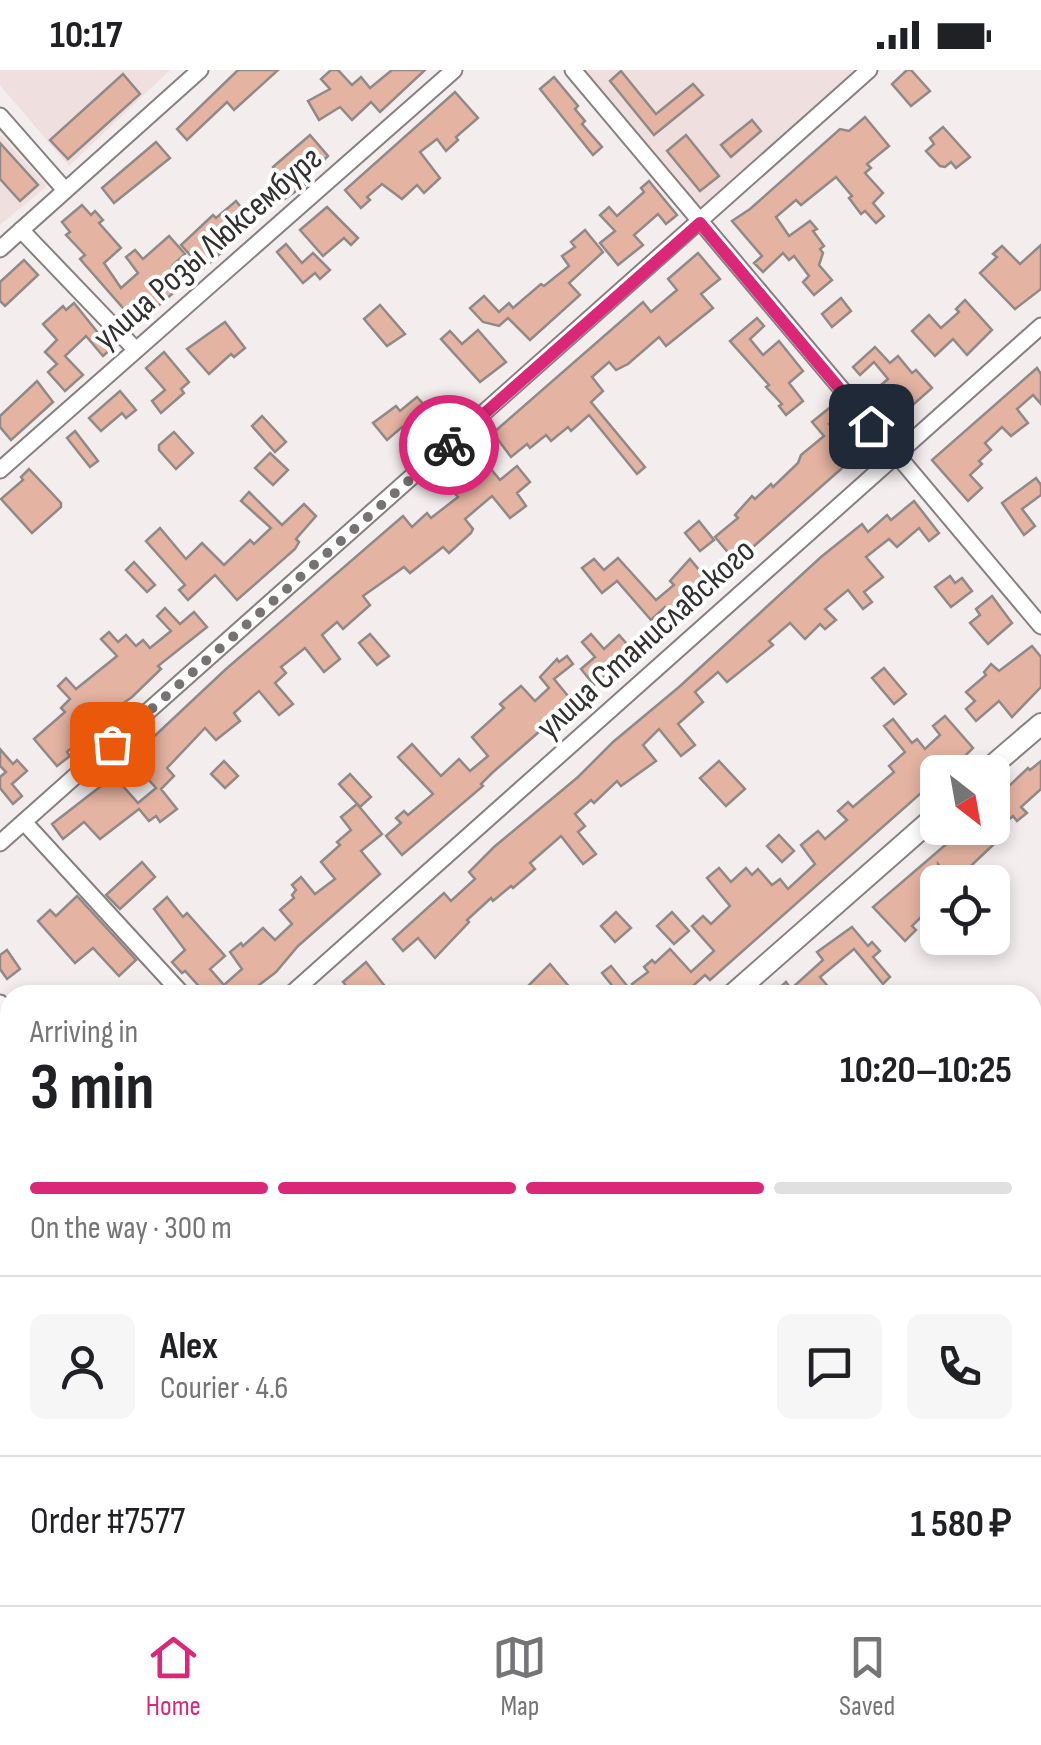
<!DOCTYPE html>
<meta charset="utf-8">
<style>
body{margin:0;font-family:"Sofia Sans Condensed",sans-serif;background:#f6f6f6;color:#202124;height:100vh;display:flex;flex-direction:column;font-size:38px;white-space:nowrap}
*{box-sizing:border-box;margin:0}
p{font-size:32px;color:#757577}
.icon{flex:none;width:55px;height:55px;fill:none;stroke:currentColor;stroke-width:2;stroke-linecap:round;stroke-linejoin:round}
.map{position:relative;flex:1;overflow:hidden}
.panel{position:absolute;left:0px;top:915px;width:1042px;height:620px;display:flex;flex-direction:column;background:#fff;border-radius:30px 30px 0 0;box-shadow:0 5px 15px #0003}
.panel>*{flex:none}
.needle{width:65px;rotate:149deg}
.buttons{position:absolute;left:920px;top:685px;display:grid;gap:20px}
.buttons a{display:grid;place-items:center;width:90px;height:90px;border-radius:15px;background:#fff;box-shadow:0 5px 15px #0003;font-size:50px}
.pin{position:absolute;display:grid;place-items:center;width:85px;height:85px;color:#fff;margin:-42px;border-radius:20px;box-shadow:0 5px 15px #0006}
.courier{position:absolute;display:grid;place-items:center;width:100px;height:100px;margin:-50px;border:8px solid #db2777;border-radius:50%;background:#fff;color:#222;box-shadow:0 2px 12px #0007}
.summary em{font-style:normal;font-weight:700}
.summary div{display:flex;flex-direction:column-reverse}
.summary{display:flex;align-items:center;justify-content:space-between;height:170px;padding:0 30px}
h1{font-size:65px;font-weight:700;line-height:75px}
.bar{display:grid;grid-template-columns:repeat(4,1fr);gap:15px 10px;align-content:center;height:120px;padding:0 30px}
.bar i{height:12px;border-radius:8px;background:#e0e0e0}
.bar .on{background:#db2777}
.bar p{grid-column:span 4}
.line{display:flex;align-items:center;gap:25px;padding:0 30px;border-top:2px solid #e0e0e0}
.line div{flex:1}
.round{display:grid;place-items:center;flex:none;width:105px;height:105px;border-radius:15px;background:#f6f6f6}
.status{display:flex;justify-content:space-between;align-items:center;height:70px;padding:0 50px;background:#fff;direction:ltr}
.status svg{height:28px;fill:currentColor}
.dock{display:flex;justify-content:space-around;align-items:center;height:140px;border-top:2px solid #e0e0e0;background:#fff;font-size:28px;color:#757577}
.dock a{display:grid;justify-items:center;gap:5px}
.dock .on{color:#db2777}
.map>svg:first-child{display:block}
</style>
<div class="status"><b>10:17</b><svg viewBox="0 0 49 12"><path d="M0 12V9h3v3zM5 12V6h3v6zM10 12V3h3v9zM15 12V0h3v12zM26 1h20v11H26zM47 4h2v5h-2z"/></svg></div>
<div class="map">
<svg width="1041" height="1535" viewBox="0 0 1041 1535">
<rect width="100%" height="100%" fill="#f4eded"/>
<g fill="#efdfde">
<polygon points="0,0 170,0 69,96 0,15"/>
<polygon points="577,0 859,0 698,143"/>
<polygon points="0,64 47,116 0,155"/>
<polygon points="0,1139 10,1149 10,1525 58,1525 48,1535 0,1535"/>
</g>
<g fill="#e4b3a1" stroke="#8f8987" stroke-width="2.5">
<polygon points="238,0 278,0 234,40 227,32 187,70 177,59"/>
<polygon points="331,0 338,0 352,15 361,7 370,18 392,0 425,0 380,42 371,32 352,50 340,37 319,50 308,31 330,19 321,9"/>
<polygon points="907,0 911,0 930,21 911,36 892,14"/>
<polygon points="621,1 656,44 693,14 703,25 654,65 610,11"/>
<polygon points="123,4 140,24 68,89 50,70"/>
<polygon points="554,7 578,36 575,39 585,51 582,54 602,77 593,85 540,19"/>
<polygon points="455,22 478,48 456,67 458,70 446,81 437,69 420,82 440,108 424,123 417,115 402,129 382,114 367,127 370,130 361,138 345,120"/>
<polygon points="865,47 889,76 867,94 871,98 865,103 883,123 873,133 884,146 876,153 865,141 861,144 849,128 852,126 836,107 801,135 796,130 776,147 789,166 810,151 817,159 813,161 824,176 820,179 823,183 819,195 832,210 814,225 803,212 809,206 794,186 789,190 783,183 763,202 754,193 762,186 732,151 750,139 840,59 849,61"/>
<polygon points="752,50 761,61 731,87 721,75"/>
<polygon points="943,57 970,87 956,98 951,92 945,97 940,96 926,81 934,74 930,68"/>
<polygon points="310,65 328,86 302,112 305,115 280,132 268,118 281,108 273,97"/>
<polygon points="686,65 719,106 700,121 667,81"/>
<polygon points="156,72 170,88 114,133 102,118"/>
<polygon points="0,73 38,115 20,131 0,109"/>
<polygon points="649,111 677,145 666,154 658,144 634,165 643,175 618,195 600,173 615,161 600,145 609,137 617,146 644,122 641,118"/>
<polygon points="236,131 254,153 203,199 181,175 213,145 216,148"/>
<polygon points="82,135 91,145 95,141 103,150 99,153 121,178 104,193 121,218 138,203 126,187 135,180 143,189 169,166 185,184 173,195 186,212 137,254 80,189 85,185 66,165 70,162 62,152"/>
<polygon points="327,137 358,168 351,175 344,168 323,186 300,160"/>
<polygon points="585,160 603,182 569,213 580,225 530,270 508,248 499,256 483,252 470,238 484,226 499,242 509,233 513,238 541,214 544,216 569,196 562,186 575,177 571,172"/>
<polygon points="286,174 302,193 313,183 330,200 320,209 315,203 303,213 277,182"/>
<polygon points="1041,175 1041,219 1015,239 980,203 997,187 993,184 1002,176 1020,194"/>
<polygon points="698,183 720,209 701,224 713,238 666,276 659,267 628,294 616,300 609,292 592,307 603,321 591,332 645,397 637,404 589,345 571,361 568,357 551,371 546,365 530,378 527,374 511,387 493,363 643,232 651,242 677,220 668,209"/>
<polygon points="24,190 38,205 5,236 0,231 0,212"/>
<polygon points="841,228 851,241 832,257 822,244"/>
<polygon points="965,230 992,260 967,285 953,269 935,286 912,261 929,245 941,258 959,242 956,239"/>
<polygon points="74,233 111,279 103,286 86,266 65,286 83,305 65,321 48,302 57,294 45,282 57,270 43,254 63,236 66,240"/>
<polygon points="380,235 405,264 387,276 364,249"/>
<polygon points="757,248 764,256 750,269 763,285 779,271 803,301 789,313 803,331 786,345 779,336 782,334 766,317 769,315 730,271"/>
<polygon points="225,252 245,278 234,287 231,284 209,304 187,279"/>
<polygon points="478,260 506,292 480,312 441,269 450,261 462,274"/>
<polygon points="875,277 890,293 898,286 912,303 916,300 932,318 897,349 874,321 888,309 874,292 860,305 853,297"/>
<polygon points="164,282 189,312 181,319 184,323 161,343 152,331 165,320 146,298"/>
<polygon points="1037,298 1041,304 1041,334 1033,325 1017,339 1028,353 1011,366 1002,357 985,373 991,380 979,391 982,394 970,405 982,418 968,431 932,390"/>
<polygon points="37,311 53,332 11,370 0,357 0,346"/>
<polygon points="120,321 136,340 126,348 122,343 101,361 89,348"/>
<polygon points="417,327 434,346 410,367 402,357 387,370 373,353 396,336 400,341"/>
<polygon points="833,335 840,345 829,354 846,375 858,365 867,376 736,492 715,467 738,448 735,445 752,426 755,429 771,414 773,417 798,393 801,385 824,366 812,352"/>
<polygon points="262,346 286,372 275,382 252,356"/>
<polygon points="75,361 98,391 90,397 67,368"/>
<polygon points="174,362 193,383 176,399 159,380 159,375"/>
<polygon points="476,381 500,410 517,396 530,412 517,423 526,436 510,448 492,426 465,449 473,459 471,463 449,483 443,477 410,503 404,497 363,526 370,535 343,559 337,552 322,565 340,589 324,602 305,578 281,597 286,603 275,613 293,634 279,645 259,621 234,643 240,651 216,670 205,658 167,698 174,706 161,719 177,739 160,752 156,746 149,751 139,739 100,769 84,752 63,769 52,754 114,706 138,733 156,718 130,689 226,599 403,446 412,457 427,443 431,448 458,427 443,410"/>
<polygon points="270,383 288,400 273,415 255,398"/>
<polygon points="29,399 61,433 61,437 32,463 1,429 23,410 21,407"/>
<polygon points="1036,408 1041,415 1041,425 1022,439 1035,456 1024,465 1002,433"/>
<polygon points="249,422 282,455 304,434 316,446 296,469 299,472 295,479 237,530 215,505 188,530 179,520 185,515 146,471 160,458 186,489 202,473 224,495 250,470 254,474 271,458 241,431"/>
<polygon points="914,431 939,463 929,471 919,458 897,477 889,469 866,487 883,507 864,522 872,532 863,539 848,520 825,539 836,550 825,559 820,554 805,569 790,553 769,571 773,575 727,612 718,602 695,622 703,632 678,654 695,675 681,686 659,659 643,675 656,691 621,716 617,711 594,733 591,730 575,744 585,756 578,762 596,784 583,794 561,766 530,793 535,799 513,818 511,816 493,831 491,828 467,850 469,852 435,888 418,868 403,881 393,869 444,823 451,831 475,809 469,802 494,777 578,707 613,672 679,617 821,487 862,454 868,462 887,445 891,450"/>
<polygon points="699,451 714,470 700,481 685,463"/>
<polygon points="618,488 656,530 674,515 670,511 690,489 710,513 673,546 665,537 651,550 617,511 602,523 582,498 594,489 604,500"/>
<polygon points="134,492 155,515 147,522 126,500"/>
<polygon points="950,506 955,513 962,508 972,521 951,537 935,517"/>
<polygon points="992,526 1012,553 988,574 970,553 980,545 976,539"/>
<polygon points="165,538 180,554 194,542 207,557 158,596 161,599 132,627 104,647 67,682 70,686 57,696 34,669 65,642 61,638 70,629 58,616 66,608 76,619 117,586 101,569 109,562 118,572 126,565 136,576 143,570 150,578 171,561 157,546"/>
<polygon points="370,564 389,586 377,595 359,573"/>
<polygon points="591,564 604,579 619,565 633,581 594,615 581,599 595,587 582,572"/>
<polygon points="1032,576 1041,587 1041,617 1012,647 999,631 976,651 966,639 975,631 966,622 986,605 984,602 991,594 999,601"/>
<polygon points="567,586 573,594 554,609 573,632 492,703 481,714 483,716 402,785 386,766 401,753 396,748 404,741 408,745 433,724 398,687 412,674 441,706 459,689 470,701 488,686 472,667 504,638 500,634 521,616 535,631 549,618 540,607 557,589 559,592"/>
<polygon points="884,598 906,624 894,634 872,608"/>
<polygon points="945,646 973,678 960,691 947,702 938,702 938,708 710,910 705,905 683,925 640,925 632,914 648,902 644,897 652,890 655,893 670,879 691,902 714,881 692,856 703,846 711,854 730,836 707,808 719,798 731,812 746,798 752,805 758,799 772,815 780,809 788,819 815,794 801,775 818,761 825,769 847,750 838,741 848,732 853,737 894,702 889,696 905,682 884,656 893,649 912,673 917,669 925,679 940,665 933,656"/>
<polygon points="0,679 13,694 17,690 27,701 12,714 22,726 13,734 0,718 0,707 6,702 0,696"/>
<polygon points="224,691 238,706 225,718 211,704"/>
<polygon points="719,691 745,719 726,736 700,708"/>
<polygon points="1041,691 1041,719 1021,737 1027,743 1017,751 1013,746 989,767 994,774 954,812 938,794 938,830 912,856 916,860 905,871 873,837 965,758 992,758 992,732 1028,698 1030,700"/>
<polygon points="350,704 371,727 360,737 339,714"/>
<polygon points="357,734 382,764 361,781 380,804 298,876 276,902 246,925 236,917 230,922 232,925 207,925 185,901 182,903 172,892 185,880 154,839 167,827 183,847 187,843 225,886 210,899 224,915 242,899 230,882 241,873 243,876 263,858 275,870 292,854 280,840 294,828 292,825 296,820 292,815 301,807 315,824 335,809 321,792 340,775 337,772 351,760 341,747"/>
<polygon points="779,765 794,781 782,792 767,776"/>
<polygon points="142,792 155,807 120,839 106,825"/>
<polygon points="77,826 136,890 119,906 93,878 75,893 38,851 50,840 56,846"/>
<polygon points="616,842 631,858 615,872 601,856"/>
<polygon points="672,842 689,861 674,874 657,856"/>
<polygon points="852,857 868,876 872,872 880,881 873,887 890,907 883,914 854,879 820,907 831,920 825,925 772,925 786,912 791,919 823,890 817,882"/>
<polygon points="7,880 20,899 7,909 0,899 0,885"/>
<polygon points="366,892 387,919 380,925 354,925 343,912"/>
<polygon points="550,894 571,919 564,925 519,925"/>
<polygon points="611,896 628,917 619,924 602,903"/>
<polygon points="0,956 10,966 10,1006 0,995"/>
<polygon points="10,1193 10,1237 0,1247 0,1203"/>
<polygon points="10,1368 10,1469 0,1459 0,1378"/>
<polygon points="433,1525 475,1525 484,1535 442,1535"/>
<polygon points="604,1525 646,1525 655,1535 593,1535"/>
<polygon points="765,1525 817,1525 805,1535 774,1535"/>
<polygon points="1000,1525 1033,1525 1022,1535 989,1535"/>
</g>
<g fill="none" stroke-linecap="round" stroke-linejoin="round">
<g stroke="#878080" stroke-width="19">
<g id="minor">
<polyline points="573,0 1041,556"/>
<polyline points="0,46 65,120"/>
<polyline points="21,160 136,280"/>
<polyline points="0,179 200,0"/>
<polyline points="0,400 454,0"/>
<polyline points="24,752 183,925"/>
<polyline points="0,773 869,0"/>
<polyline points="290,925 1041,256"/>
<polyline points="0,933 10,944"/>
<polyline points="0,1182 3,1179"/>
<polyline points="0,1263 10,1274"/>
<polyline points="1032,1355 1041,1347"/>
<polyline points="521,1525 530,1535"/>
<polyline points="16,1535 26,1525"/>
<polyline points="830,1535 841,1525"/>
</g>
</g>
<g stroke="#878080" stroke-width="24">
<g id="major">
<polyline points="985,702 1041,654"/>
<polyline points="732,925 938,744"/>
<polyline points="1032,1104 1041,1097"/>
<polyline points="64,1535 74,1525"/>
<polyline points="540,1535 552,1525"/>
</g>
</g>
<use href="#minor" stroke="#fff" stroke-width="15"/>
<use href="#major" stroke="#fff" stroke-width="20"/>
</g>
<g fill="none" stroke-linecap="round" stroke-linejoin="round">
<polyline stroke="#777372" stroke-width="10" stroke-dasharray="0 18" points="112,674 449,375"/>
<polyline stroke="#db2777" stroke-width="12" points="449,375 700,153 871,356"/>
</g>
<g text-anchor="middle" stroke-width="8" stroke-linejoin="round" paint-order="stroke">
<g font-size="35" fill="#333130" stroke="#fff">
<text transform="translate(207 177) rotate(-41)" y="12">улица Розы Люксембург</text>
<text transform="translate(645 568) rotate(-42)" y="12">улица Станиславского</text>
</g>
</g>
</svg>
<div class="buttons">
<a><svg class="needle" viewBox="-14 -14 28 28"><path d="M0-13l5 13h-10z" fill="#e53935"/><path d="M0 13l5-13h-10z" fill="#757577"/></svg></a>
<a><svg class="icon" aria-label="locate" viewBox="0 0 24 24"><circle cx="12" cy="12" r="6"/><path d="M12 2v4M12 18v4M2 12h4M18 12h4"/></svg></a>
</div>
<div class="pin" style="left:112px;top:674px;background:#ea580c"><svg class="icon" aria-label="bag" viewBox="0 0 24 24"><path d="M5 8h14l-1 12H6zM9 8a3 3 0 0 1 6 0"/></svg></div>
<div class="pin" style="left:871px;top:356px;background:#1f2937"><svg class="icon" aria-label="home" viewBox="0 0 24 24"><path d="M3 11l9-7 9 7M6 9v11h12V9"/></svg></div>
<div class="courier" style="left:449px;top:375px"><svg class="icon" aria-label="bike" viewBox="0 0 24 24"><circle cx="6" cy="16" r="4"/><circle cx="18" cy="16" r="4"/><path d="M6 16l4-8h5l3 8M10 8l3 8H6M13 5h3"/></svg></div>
<section class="panel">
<div class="summary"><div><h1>3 min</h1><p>Arriving in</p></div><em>10:20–10:25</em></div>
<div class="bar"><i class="on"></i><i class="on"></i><i class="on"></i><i></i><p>On the way · 300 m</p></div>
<div class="line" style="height:180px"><a class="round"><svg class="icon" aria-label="person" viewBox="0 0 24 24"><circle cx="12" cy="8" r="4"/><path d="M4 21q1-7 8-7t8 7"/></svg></a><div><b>Alex</b><p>Courier · 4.6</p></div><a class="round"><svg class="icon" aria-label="chat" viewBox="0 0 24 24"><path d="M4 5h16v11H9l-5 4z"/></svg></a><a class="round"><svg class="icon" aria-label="phone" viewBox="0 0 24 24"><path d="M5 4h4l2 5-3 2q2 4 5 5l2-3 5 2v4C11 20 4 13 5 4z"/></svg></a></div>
<div class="line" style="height:130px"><div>Order #7577</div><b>1 580 ₽</b></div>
</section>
</div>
<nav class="dock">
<a class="on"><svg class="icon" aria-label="home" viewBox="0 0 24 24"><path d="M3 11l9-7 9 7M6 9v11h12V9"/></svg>Home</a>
<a><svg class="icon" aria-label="map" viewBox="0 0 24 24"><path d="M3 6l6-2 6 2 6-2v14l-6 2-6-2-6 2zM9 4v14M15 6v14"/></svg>Map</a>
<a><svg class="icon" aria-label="saved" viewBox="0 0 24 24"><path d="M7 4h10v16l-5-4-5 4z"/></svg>Saved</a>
</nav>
